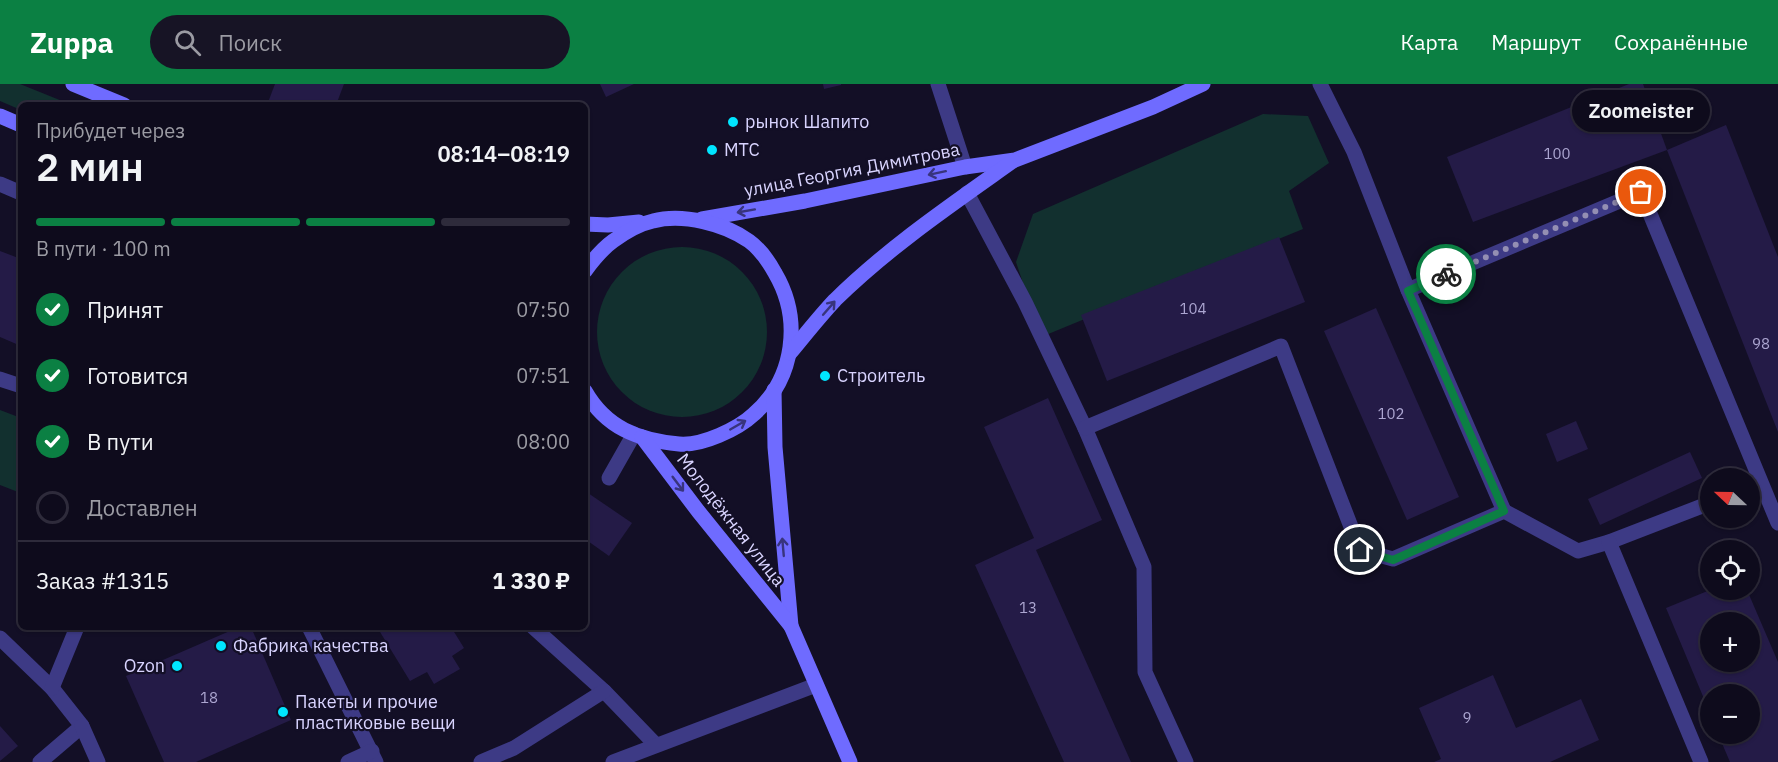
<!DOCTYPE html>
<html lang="ru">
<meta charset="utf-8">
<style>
body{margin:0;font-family:"IBM Plex Sans",sans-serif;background:#171425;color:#f1f3f6;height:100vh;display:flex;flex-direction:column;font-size:22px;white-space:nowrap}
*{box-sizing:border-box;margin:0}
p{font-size:20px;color:#9b9ba3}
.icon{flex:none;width:33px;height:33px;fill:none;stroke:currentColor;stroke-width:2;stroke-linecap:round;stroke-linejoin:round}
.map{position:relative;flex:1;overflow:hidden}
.sheet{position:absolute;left:18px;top:18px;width:570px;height:528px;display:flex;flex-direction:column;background:#0e0b1c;border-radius:9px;box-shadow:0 2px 4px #0004,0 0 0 2px #2e2b3b}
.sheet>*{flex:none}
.needle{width:39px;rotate:292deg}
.controls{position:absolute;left:1700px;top:384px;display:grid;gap:12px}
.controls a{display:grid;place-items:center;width:60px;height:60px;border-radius:50%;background:#0e0b1c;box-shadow:0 2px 4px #0004,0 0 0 2px #2e2b3b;font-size:30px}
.pin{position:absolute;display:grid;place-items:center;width:51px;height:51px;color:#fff;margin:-26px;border:3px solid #fff;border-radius:50%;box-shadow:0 2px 6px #0007}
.courier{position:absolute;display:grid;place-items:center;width:60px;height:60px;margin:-30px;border:4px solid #0b8043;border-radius:50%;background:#fff;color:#222;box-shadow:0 2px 8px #0007}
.bubble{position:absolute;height:42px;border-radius:21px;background:#0e0b1c;box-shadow:0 2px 4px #0004,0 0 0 2px #2e2b3b;font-size:20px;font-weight:600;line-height:42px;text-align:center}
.head em{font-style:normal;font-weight:600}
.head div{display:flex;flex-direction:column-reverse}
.head{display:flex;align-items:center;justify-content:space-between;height:102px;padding:0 18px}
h1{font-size:39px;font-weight:600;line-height:45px}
.bar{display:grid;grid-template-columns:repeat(4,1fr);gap:9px 6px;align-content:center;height:72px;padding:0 18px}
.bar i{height:8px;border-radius:4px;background:#2e2b3b}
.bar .on{background:#0b8043}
.bar p{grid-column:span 4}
.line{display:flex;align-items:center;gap:15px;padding:0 18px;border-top:2px solid #2e2b3b}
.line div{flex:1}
ol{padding:0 18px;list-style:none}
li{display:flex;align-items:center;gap:18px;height:66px}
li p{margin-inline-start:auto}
li .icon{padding:6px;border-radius:50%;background:#0b8043;color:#fff;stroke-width:4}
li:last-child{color:#9b9ba3}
li i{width:33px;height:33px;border:3px solid #2e2b3b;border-radius:50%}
header{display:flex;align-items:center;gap:36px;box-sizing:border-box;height:84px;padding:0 30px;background:#0b8043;color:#fff}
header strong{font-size:28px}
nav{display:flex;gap:33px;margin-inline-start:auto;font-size:21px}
.search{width:420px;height:54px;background:#171425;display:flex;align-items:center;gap:15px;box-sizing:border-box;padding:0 21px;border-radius:33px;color:#9b9ba3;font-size:22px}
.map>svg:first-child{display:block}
</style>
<header>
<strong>Zuppa</strong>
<div class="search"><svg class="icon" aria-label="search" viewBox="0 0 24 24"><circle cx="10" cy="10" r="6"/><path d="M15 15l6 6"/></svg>Поиск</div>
<nav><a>Карта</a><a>Маршрут</a><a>Сохранённые</a></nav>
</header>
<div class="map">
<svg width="1778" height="678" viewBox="0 0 1778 678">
<rect width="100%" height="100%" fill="#130f26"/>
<g fill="#12302f">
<polygon points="0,0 20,0 72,21 21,21 21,26 0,17"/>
<polygon points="1263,30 1308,32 1329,79 1289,107 1303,145 1041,253 1016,178 1033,130"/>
<circle cx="682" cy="248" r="85"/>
<polygon points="0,326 21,334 21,399 18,408 0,401"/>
</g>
<g fill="#241b47" fill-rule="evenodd">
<polygon points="275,0 344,0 336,21 267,21"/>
<polygon points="600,0 634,0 606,13"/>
<polygon points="823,0 841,0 841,1 824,5"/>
<polygon points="1629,0 1643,0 1667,66 1473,138 1447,73"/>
<polygon points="1726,41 1778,173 1778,348 1667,66"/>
<polygon points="1279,153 1305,218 1107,297 1081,231"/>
<polygon points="0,167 21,175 21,262 0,253"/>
<polygon points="1376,224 1459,413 1407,436 1324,247"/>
<polygon points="1048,314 1102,436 1036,466 1131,678 1064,678 975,481 1034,454 984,343"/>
<polygon points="1576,337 1588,365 1557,378 1546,350"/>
<polygon points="1690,368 1702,394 1600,441 1588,415"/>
<polygon points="585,407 632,439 609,472 585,455"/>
<path d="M1710,506H1747L1778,578V678H1730L1718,650H1749V610H1710V629L1666,524ZM1710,538H1749V578H1710Z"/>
<polygon points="239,543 251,543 291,636 196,678 164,678 126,592"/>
<polygon points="377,543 451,543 464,564 452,572 460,585 434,600 427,588 410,597"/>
<polygon points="1493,591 1516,644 1581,615 1599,656 1550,678 1434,678 1441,675 1419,624"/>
<polygon points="0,642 18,662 0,677"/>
</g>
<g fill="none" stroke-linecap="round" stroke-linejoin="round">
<g stroke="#3d3a85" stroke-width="15">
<polyline points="938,0 965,83"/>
<polyline points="1320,0 1354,68 1408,206 1504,427"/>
<polyline points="0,100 21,109"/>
<polyline points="967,109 1025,218 1085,344 1144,483 1145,588 1186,678"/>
<polyline points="1408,206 1641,108 1778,439"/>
<polyline points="0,295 21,302"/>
<polyline points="1085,344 1281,262 1360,466 1393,475 1504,427 1578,467 1609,458 1710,419"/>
<polyline points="609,394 634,350"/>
<polyline points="1609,458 1701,678"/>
<polyline points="309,543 376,678"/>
<polyline points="533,543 604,607 656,661"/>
<polyline points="0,554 52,604 82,642 40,678"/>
<polyline points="52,604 77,543"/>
<polyline points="82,642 98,678"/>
<polyline points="348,678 372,667"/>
<polyline points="481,678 514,664 604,607"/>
<polyline points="613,678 816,601"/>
</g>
<g stroke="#6f6bff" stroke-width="15">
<polyline points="73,0 124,21"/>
<polyline points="0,32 21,41"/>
<polyline points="702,135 805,117 965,83 1015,76 1153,23 1203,0"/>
<polyline points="585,140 608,141 639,138"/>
<path d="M585,187C593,176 602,165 613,157C624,149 639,140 653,137C683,129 725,140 749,157C760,165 769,178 775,189C802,235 795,294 754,330C738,345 702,362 679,360C638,356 606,344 585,307"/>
<path d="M790,269C805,251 819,233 835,216C889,163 951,121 1013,77"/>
<polyline points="774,306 775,363 791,542"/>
<polyline points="642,353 698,427 791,542 850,678"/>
</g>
</g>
<defs><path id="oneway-shaft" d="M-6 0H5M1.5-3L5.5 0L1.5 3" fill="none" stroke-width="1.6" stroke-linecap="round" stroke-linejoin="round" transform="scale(1.5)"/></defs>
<g stroke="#38347d">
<use href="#oneway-shaft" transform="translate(937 89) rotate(168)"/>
<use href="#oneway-shaft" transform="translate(746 127) rotate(170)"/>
<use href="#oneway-shaft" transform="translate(829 224) rotate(-49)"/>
<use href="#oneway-shaft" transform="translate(738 341) rotate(-30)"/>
<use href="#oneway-shaft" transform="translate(678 400) rotate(53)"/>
<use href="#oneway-shaft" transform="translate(783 463) rotate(-95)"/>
</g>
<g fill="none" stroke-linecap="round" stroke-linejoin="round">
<polyline stroke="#948fb3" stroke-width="6" stroke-dasharray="0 10.8" points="1446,190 1641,108"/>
<polyline stroke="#0b8043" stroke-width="8" points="1360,466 1393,476 1504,427 1408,207 1446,190"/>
</g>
<g fill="#00e5ff" stroke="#130f26" stroke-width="2">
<circle cx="733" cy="38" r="6"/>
<circle cx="712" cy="66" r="6"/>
<circle cx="825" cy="292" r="6"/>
<circle cx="221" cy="562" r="6"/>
<circle cx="177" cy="582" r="6"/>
<circle cx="283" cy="628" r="6"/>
</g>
<g text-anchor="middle" stroke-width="4.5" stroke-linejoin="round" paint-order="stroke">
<g font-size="15" fill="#aca6d1">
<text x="1557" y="75">100</text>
<text x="1193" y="230">104</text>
<text x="1761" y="265">98</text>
<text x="1391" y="335">102</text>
<text x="1028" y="529">13</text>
<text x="209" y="619">18</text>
<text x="1467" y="639">9</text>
</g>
<g font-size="18" fill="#d9d4ff" stroke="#130f26" text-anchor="start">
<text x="745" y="44">рынок Шапито</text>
<text x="724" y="72">МТС</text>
<text x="837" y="298">Строитель</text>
<text x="233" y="568">Фабрика качества</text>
<text x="165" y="588" text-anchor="end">Ozon</text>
<text x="295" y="624">Пакеты и прочие<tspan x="295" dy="21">пластиковые вещи</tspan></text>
</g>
<g font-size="18" fill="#d9d4ff" stroke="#130f26">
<text transform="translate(852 86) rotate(-11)" y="6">улица Георгия Димитрова</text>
<text transform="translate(731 436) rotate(52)" y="6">Молодёжная улица</text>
</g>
</g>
</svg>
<div class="controls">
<a><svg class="needle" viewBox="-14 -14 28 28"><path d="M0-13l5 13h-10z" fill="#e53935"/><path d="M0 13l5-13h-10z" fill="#9b9ba3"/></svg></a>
<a><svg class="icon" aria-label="locate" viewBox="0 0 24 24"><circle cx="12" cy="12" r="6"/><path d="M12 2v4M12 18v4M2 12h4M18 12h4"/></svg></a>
<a>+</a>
<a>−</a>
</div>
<div class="pin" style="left:1641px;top:108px;background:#ea580c"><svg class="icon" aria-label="bag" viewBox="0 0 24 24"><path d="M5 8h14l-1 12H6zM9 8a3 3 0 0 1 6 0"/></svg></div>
<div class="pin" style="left:1360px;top:466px;background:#1f2937"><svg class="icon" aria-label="home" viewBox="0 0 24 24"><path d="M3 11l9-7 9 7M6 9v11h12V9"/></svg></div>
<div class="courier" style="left:1446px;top:190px"><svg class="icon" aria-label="bike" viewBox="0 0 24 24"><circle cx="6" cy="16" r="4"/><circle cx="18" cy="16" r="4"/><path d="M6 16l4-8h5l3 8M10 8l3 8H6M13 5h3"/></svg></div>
<div class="bubble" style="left:1572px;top:6px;width:138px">Zoomeister</div>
<section class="sheet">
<div class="head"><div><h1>2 мин</h1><p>Прибудет через</p></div><em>08:14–08:19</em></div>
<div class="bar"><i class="on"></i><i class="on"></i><i class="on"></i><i></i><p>В пути · 100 m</p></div>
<ol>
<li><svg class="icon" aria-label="check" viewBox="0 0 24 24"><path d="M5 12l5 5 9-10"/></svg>Принят<p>07:50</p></li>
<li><svg class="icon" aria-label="check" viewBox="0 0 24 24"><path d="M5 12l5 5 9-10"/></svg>Готовится<p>07:51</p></li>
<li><svg class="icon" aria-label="check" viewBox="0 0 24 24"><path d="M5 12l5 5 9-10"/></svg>В пути<p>08:00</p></li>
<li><i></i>Доставлен</li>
</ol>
<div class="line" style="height:78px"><div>Заказ #1315</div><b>1 330 ₽</b></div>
</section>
</div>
